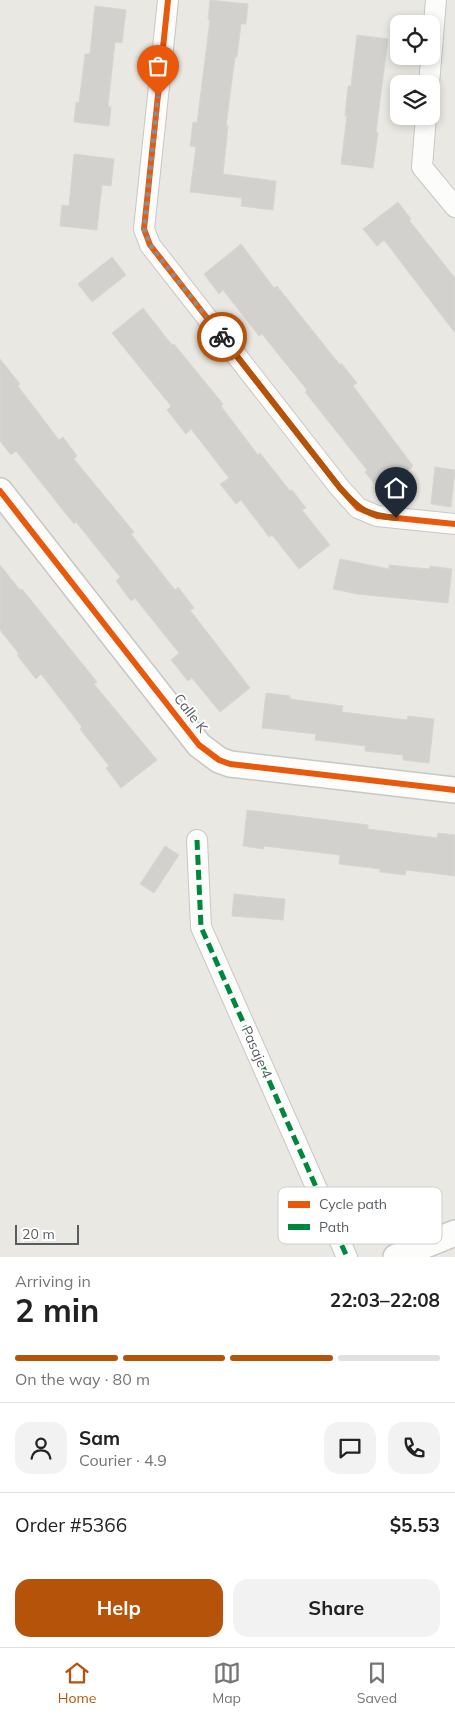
<!DOCTYPE html>
<meta charset="utf-8">
<style>
body{margin:0;font-family:Mulish,sans-serif;background:#f2f2f2;color:#222;height:100vh;display:flex;flex-direction:column;font-size:19px;white-space:nowrap}
*{box-sizing:border-box;margin:0}
p{font-size:16px;color:#767676}
.icon{flex:none;width:28px;height:28px;fill:none;stroke:currentColor;stroke-width:2;stroke-linecap:round;stroke-linejoin:round}
.map{position:relative;height:1257px;overflow:hidden}
.panel{display:flex;flex-direction:column;background:#fff;flex:1}
.panel>*{flex:none}
.buttons{position:absolute;left:390px;top:15px;display:grid;gap:10px}
.buttons a{display:grid;place-items:center;width:50px;height:50px;border-radius:10px;background:#fff;box-shadow:0 2px 8px #0003;font-size:25px}
.scale{position:absolute;left:15px;bottom:12px;width:64px;box-sizing:border-box;padding-left:5px;border:2px solid #585d62;border-top:0;font-size:14px;line-height:18px;white-space:nowrap;color:#585d62;-webkit-text-stroke:4px #fff;paint-order:stroke}
.pin{position:absolute;display:grid;place-items:center;width:42px;height:42px;color:#fff;margin:-51px -21px;border-radius:50% 50% 50% 0;rotate:-45deg;box-shadow:0 0 5px #0007}
.pin .icon{rotate:45deg}
.courier{position:absolute;display:grid;place-items:center;width:50px;height:50px;margin:-25px;border:4px solid #b45309;border-radius:50%;background:#fff;color:#222;box-shadow:0 1px 6px #0007}
.overview em{font-style:normal;font-weight:700}
.overview div{display:flex;flex-direction:column-reverse}
.overview{display:flex;align-items:center;justify-content:space-between;height:85px;padding:0 15px}
h1{font-size:32px;font-weight:700;line-height:38px}
.bar{display:grid;grid-template-columns:repeat(4,1fr);gap:8px 5px;align-content:center;height:60px;padding:0 15px}
.bar i{height:6px;border-radius:4px;background:#e0e0e0}
.bar .on{background:#b45309}
.bar p{grid-column:span 4}
.line{display:flex;align-items:center;gap:12px;padding:0 15px;border-top:1px solid #e0e0e0}
.line div{flex:1}
.round{display:grid;place-items:center;flex:none;width:52px;height:52px;border-radius:15px;background:#f2f2f2}
.primary-button{display:flex;gap:10px;margin-top:auto;padding:10px 15px}
.primary-button a{flex:1;height:58px;border-radius:15px;background:#b45309;color:#fff;font-size:20px;font-weight:700;line-height:58px;text-align:center}
.primary-button a+a{background:#f2f2f2;color:#222}
.tabs{display:flex;justify-content:space-around;align-items:center;height:70px;border-top:1px solid #e0e0e0;background:#fff;font-size:14px;color:#767676}
.tabs a{display:grid;justify-items:center;gap:2px}
.tabs .on{color:#b45309}
.map>svg:first-child{display:block}
</style>
<div class="map">
<svg width="455" height="1257" viewBox="0 0 455 1257">
<rect width="100%" height="100%" fill="#eae8e2"/>
<g fill="#d2d1cd" stroke="#d9d6d2">
<polygon points="210,0 248,4 246,24 241,24 237,57 235,57 226,126 228,126 223,174 276,181 273,210 241,206 242,198 190,192 196,147 190,146 193,122 197,123 210,20 208,20"/>
<polygon points="95,6 126,10 122,43 115,42 108,106 111,107 109,126 74,122 76,102 79,103 85,54 90,54"/>
<polygon points="357,35 388,39 376,132 378,133 373,168 341,164 347,116 345,116 348,86 351,86"/>
<polygon points="74,154 114,159 111,186 102,185 97,230 60,226 62,205 69,206"/>
<polygon points="398,202 411,219 409,220 455,278 455,333 384,240 377,246 363,229"/>
<polygon points="241,244 274,288 277,286 340,365 341,363 357,383 353,386 413,466 381,492 365,472 367,470 305,392 307,390 262,334 259,336 223,290 219,294 204,274"/>
<polygon points="112,257 126,275 92,302 78,284"/>
<polygon points="143,308 172,345 174,344 223,404 221,406 258,455 260,453 290,491 292,490 306,508 302,510 330,545 299,569 272,535 269,537 241,500 236,504 220,484 229,478 191,429 186,434 167,410 171,406 112,333"/>
<polygon points="0,359 20,384 18,386 59,440 63,437 77,456 74,459 134,532 131,534 175,590 178,587 194,608 190,610 250,688 220,712 192,678 188,681 171,660 179,653 135,598 131,601 116,581 120,577 76,522 74,524 16,451 11,455 0,441"/>
<polygon points="435,467 455,470 451,507 431,504"/>
<polygon points="340,559 389,569 389,565 429,569 430,566 452,569 448,603 357,594 333,589"/>
<polygon points="0,565 20,590 22,589 97,682 94,684 157,760 121,788 106,768 109,766 80,729 82,727 41,674 36,679 17,655 19,654 0,630"/>
<polygon points="266,693 290,696 290,699 343,706 342,712 407,720 408,716 434,719 429,763 403,760 403,755 365,751 365,746 315,740 316,734 262,728"/>
<polygon points="247,810 368,825 368,829 437,838 438,833 455,835 455,876 406,870 405,875 380,872 380,869 339,864 340,855 264,846 264,849 243,846"/>
<polygon points="165,846 179,855 154,893 140,884"/>
<polygon points="234,894 285,899 283,920 232,916"/>
</g>
<g fill="none" stroke-linecap="round" stroke-linejoin="round">
<g stroke="#c7c7c6" stroke-width="22">
<g id="minor">
<polyline points="168,0 144,229 150,245 340,488 358,508 377,516 455,524"/>
<polyline points="429,84 436,0"/>
<polyline points="426,116 422,167 455,207"/>
<polyline points="197,840 201,927 347,1257"/>
</g>
</g>
<g stroke="#c7c7c6" stroke-width="28">
<g id="tertiary">
<polyline points="0,491 199,745 219,760 230,764 455,790"/>
<polyline points="396,1257 455,1233"/>
</g>
</g>
<use href="#minor" stroke="#fcfcfb" stroke-width="20"/>
<use href="#tertiary" stroke="#fcfcfb" stroke-width="25"/>
<polyline stroke="#00873e" stroke-width="5" stroke-dasharray="10 5" stroke-linecap="butt" points="197,840 201,927 347,1257"/>
<g stroke="#fff" stroke-width="9">
<g id="cycleway">
<polyline points="168,0 144,229 150,245 340,488 358,508 377,516 455,524"/>
<polyline points="0,491 199,745 219,760 230,764 455,790"/>
</g>
</g>
<use href="#cycleway" stroke="#e8590c" stroke-width="6"/>
</g>
<g fill="none" stroke-linecap="round" stroke-linejoin="round">
<polyline stroke="#8b8e8f" stroke-width="5" stroke-dasharray="0 9" points="158,96 144,229 150,245 222,337"/>
<path stroke="#b45309" stroke-width="6" d="M222,337L340,488C360,510 366,515 396,518"/>
</g>
<g text-anchor="middle" stroke-width="4" stroke-linejoin="round" paint-order="stroke">
<g font-size="14" fill="#585d62" stroke="#fff">
<text transform="translate(191 713) rotate(52)" y="5">Calle K</text>
<text transform="translate(257 1052) rotate(66)" y="5">Pasaje 4</text>
</g>
</g>
<rect x="278" y="1187" width="164" height="57" rx="8" fill="#fff" stroke="#cdced0" stroke-width="1"/>
<rect x="288" y="1201" width="22" height="7" fill="#e8590c"/>
<rect x="288" y="1224" width="22" height="6" fill="#00873e"/>
<g font-size="14" fill="#585d62">
<text x="319" y="1209">Cycle path</text>
<text x="319" y="1232">Path</text>
</g>
</svg>
<div class="buttons">
<a><svg class="icon" aria-label="locate" viewBox="0 0 24 24"><circle cx="12" cy="12" r="6"/><path d="M12 2v4M12 18v4M2 12h4M18 12h4"/></svg></a>
<a><svg class="icon" aria-label="layers" viewBox="0 0 24 24"><path d="M12 4l9 5-9 5-9-5zM3 14l9 5 9-5"/></svg></a>
</div>
<div class="scale">20 m</div>
<div class="pin" style="left:158px;top:96px;background:#ea580c"><svg class="icon" aria-label="bag" viewBox="0 0 24 24"><path d="M5 8h14l-1 12H6zM9 8a3 3 0 0 1 6 0"/></svg></div>
<div class="pin" style="left:396px;top:518px;background:#1f2937"><svg class="icon" aria-label="home" viewBox="0 0 24 24"><path d="M3 11l9-7 9 7M6 9v11h12V9"/></svg></div>
<div class="courier" style="left:222px;top:337px"><svg class="icon" aria-label="bike" viewBox="0 0 24 24"><circle cx="6" cy="16" r="4"/><circle cx="18" cy="16" r="4"/><path d="M6 16l4-8h5l3 8M10 8l3 8H6M13 5h3"/></svg></div>
</div>
<section class="panel">
<div class="overview"><div><h1>2 min</h1><p>Arriving in</p></div><em>22:03–22:08</em></div>
<div class="bar"><i class="on"></i><i class="on"></i><i class="on"></i><i></i><p>On the way · 80 m</p></div>
<div class="line" style="height:90px"><a class="round"><svg class="icon" aria-label="person" viewBox="0 0 24 24"><circle cx="12" cy="8" r="4"/><path d="M4 21q1-7 8-7t8 7"/></svg></a><div><b>Sam</b><p>Courier · 4.9</p></div><a class="round"><svg class="icon" aria-label="chat" viewBox="0 0 24 24"><path d="M4 5h16v11H9l-5 4z"/></svg></a><a class="round"><svg class="icon" aria-label="phone" viewBox="0 0 24 24"><path d="M5 4h4l2 5-3 2q2 4 5 5l2-3 5 2v4C11 20 4 13 5 4z"/></svg></a></div>
<div class="line" style="height:65px"><div>Order #5366</div><b>$5.53</b></div>
<div class="primary-button"><a>Help</a><a>Share</a></div>
</section>
<nav class="tabs">
<a class="on"><svg class="icon" aria-label="home" viewBox="0 0 24 24"><path d="M3 11l9-7 9 7M6 9v11h12V9"/></svg>Home</a>
<a><svg class="icon" aria-label="map" viewBox="0 0 24 24"><path d="M3 6l6-2 6 2 6-2v14l-6 2-6-2-6 2zM9 4v14M15 6v14"/></svg>Map</a>
<a><svg class="icon" aria-label="saved" viewBox="0 0 24 24"><path d="M7 4h10v16l-5-4-5 4z"/></svg>Saved</a>
</nav>
